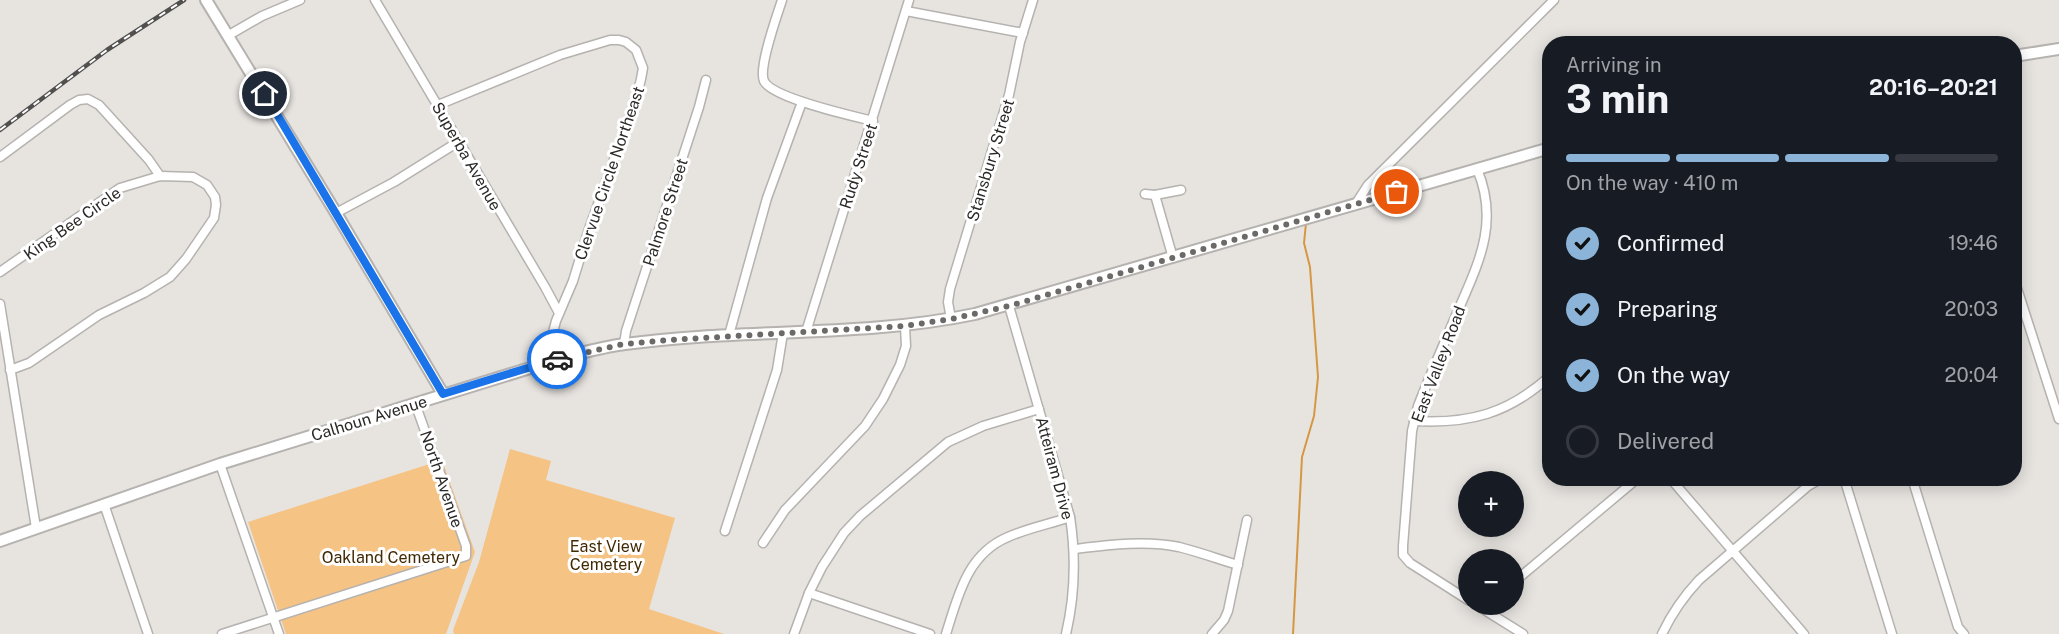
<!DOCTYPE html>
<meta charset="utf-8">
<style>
body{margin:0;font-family:"Public Sans",sans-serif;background:#242831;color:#f1f3f6;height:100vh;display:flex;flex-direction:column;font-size:22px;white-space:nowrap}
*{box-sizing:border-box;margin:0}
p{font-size:20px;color:#9ea1a6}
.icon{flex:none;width:33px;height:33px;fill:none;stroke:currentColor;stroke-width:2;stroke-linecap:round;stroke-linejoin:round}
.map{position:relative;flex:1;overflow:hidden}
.panel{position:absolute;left:1542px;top:36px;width:480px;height:450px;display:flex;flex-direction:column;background:#171b24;border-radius:24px;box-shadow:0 3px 15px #0003}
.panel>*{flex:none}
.buttons{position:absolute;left:1458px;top:471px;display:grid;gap:12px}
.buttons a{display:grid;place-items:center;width:66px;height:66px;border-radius:50%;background:#171b24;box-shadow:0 3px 15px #0003;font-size:30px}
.pin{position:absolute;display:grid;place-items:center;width:51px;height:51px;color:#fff;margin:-26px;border:3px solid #fff;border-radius:50%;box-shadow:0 2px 6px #0007}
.courier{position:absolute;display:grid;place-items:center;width:60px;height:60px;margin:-30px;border:4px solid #1a73e8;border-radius:50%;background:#fff;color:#222;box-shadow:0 2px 8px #0007}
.overview em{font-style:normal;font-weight:700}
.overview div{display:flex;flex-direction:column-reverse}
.overview{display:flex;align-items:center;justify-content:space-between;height:102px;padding:0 24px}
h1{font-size:39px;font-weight:700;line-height:45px}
.bar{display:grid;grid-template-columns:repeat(4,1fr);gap:9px 6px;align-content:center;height:72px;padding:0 24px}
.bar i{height:8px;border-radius:4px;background:#363941}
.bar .current{background:#8bb4d8}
.bar p{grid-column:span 4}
ol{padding:0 24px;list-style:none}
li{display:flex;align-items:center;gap:18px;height:66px}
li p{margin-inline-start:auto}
li .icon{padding:6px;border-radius:50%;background:#8bb4d8;color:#111;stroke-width:4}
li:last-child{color:#9ea1a6}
li i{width:33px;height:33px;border:3px solid #363941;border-radius:50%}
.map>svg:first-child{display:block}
</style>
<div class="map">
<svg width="2059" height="634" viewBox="0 0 2059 634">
<rect width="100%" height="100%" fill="#e7e4e0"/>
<g fill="#f5c384">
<polygon points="510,449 551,461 546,480 675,518 649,609 724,634 454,634 453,630 479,562"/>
<polygon points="442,460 475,552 446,634 286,634 248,522"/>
</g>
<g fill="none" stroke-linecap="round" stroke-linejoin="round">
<polyline stroke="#d59743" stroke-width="2" points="1293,634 1302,457 1314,416 1318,377 1310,267 1304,243 1306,223"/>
<g stroke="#b5b2af" stroke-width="11">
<g id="minor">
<polyline points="375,0 545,287 559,313"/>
<path d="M782,0C777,16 758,68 764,81C772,98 853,116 873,121"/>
<polyline points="906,11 1023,33"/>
<polyline points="229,35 262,16 300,0"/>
<polyline points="438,105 560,55 610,40 619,40 626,42 636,50 643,68 641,79 637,95 588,232 573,281 556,321 545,362"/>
<polyline points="0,157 70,105 79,100 88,99 99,105 149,160 160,176"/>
<polyline points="1145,194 1155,195 1181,190"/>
<polyline points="1155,195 1173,258"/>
<polyline points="1355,205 1368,185 1554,0"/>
<polyline points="336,213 394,182 458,142"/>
<polyline points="0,272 120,188 160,176 193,177 207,185 215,197 216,205 214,218 186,259 170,277 144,293 99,315 29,363 10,370"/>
<polyline points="2014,279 2059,419"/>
<polyline points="0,304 36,528"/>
<path d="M1009,306L1070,517C1076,556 1075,595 1066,634"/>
<polyline points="951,319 948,302 950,289 1009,95 1020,42 1033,0"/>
<polyline points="806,332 909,0"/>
<polyline points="729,335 767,198 802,102"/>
<polyline points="624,344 626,331 699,107 706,80"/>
<path d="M1414,421C1469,424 1508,414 1550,376"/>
<polyline points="220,464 279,634"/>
<polyline points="1670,478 1804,634"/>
<polyline points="1844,478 1892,634"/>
<polyline points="1912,478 1958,627 1964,634"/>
<polyline points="104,504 148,634"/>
<polyline points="725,531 777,370 783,333"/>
<polyline points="763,543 785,510 865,426 883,399 900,365 906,346 905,326"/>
<path d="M1075,549C1108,545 1146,540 1179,547C1199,552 1218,559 1238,565"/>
<polyline points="1514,582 1638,478"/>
<polyline points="809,593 930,634"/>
<path d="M1468,600L1410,563L1403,555V546L1412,431L1418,406C1430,375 1444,344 1457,313C1478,264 1500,223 1477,169"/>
<polyline points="1475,604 1523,634"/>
<polyline points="222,634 466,556 466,546 415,403"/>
<polyline points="794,634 809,593 822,567 844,533 860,516 948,442 983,426 1039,409"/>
<path d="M946,634C958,596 967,554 1008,537C1028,528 1050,524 1070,517"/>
<polyline points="1212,634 1224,620 1228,611 1247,520"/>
<path d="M1662,634C1672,613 1683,597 1699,580L1808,486L1822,478"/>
</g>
</g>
<g stroke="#b5b2af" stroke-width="14">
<g id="tertiary">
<polyline points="206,0 336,213 443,394"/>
<polyline points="2014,56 2059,49"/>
<path d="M0,541L220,464L572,355C590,351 608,346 625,344C741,328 860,338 975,314L1550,148"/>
</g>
</g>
<use href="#minor" stroke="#fff" stroke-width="8"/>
<use href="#tertiary" stroke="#fff" stroke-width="10"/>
<g stroke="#52504f" stroke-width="4.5">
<polyline id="rail" points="0,130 107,50 184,0"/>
</g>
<use href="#rail" stroke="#fff" stroke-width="2" stroke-dasharray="7" stroke-linecap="butt"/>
</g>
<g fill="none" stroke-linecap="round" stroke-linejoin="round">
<polyline stroke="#6c6a68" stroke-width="6" stroke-dasharray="0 10.8" points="557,359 624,344 669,340 905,326 951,319 1009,306 1397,192"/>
<polyline stroke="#1a73e8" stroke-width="8" points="265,94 443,394 557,359"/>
</g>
<g text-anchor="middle" stroke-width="6" stroke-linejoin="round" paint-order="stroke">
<g font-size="16" fill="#2a2928" stroke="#fff">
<text transform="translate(467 156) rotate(60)" y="6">Superba Avenue</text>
<text transform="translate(990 160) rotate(-73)" y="6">Stansbury Street</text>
<text transform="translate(858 166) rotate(-72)" y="6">Rudy Street</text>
<text transform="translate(609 173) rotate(-71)" y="6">Clervue Circle Northeast</text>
<text transform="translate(665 212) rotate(-72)" y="6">Palmore Street</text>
<text transform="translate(72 223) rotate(-35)" y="6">King Bee Circle</text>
<text transform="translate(1438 364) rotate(-69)" y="6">East Valley Road</text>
<text transform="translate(369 418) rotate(-17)" y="6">Calhoun Avenue</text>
<text transform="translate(1055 468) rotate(75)" y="6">Atteiram Drive</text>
<text transform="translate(442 479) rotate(71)" y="6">North Avenue</text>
</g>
<g font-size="16" fill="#412904" stroke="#fff">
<text x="606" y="552">East View<tspan x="606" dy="18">Cemetery</tspan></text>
<text x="391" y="563">Oakland Cemetery</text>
</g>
</g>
</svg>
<div class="buttons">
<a>+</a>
<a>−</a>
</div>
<div class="pin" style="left:1397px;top:192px;background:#ea580c"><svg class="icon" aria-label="bag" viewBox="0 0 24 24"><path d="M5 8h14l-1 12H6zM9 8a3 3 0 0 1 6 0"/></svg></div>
<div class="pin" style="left:265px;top:94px;background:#1f2937"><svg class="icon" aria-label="home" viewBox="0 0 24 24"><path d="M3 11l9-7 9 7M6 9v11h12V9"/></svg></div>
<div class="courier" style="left:557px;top:359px"><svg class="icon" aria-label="car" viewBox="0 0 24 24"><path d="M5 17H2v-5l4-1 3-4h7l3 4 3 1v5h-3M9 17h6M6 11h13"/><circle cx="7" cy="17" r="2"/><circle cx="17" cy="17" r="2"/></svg></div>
<section class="panel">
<div class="overview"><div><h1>3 min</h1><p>Arriving in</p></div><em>20:16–20:21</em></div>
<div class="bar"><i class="current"></i><i class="current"></i><i class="current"></i><i></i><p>On the way · 410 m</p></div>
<ol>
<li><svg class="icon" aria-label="check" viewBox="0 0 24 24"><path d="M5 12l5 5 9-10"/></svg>Confirmed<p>19:46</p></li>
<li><svg class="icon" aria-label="check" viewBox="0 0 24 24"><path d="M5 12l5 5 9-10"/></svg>Preparing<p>20:03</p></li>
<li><svg class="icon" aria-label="check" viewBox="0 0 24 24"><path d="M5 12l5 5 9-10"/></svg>On the way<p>20:04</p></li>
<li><i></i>Delivered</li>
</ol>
</section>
</div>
